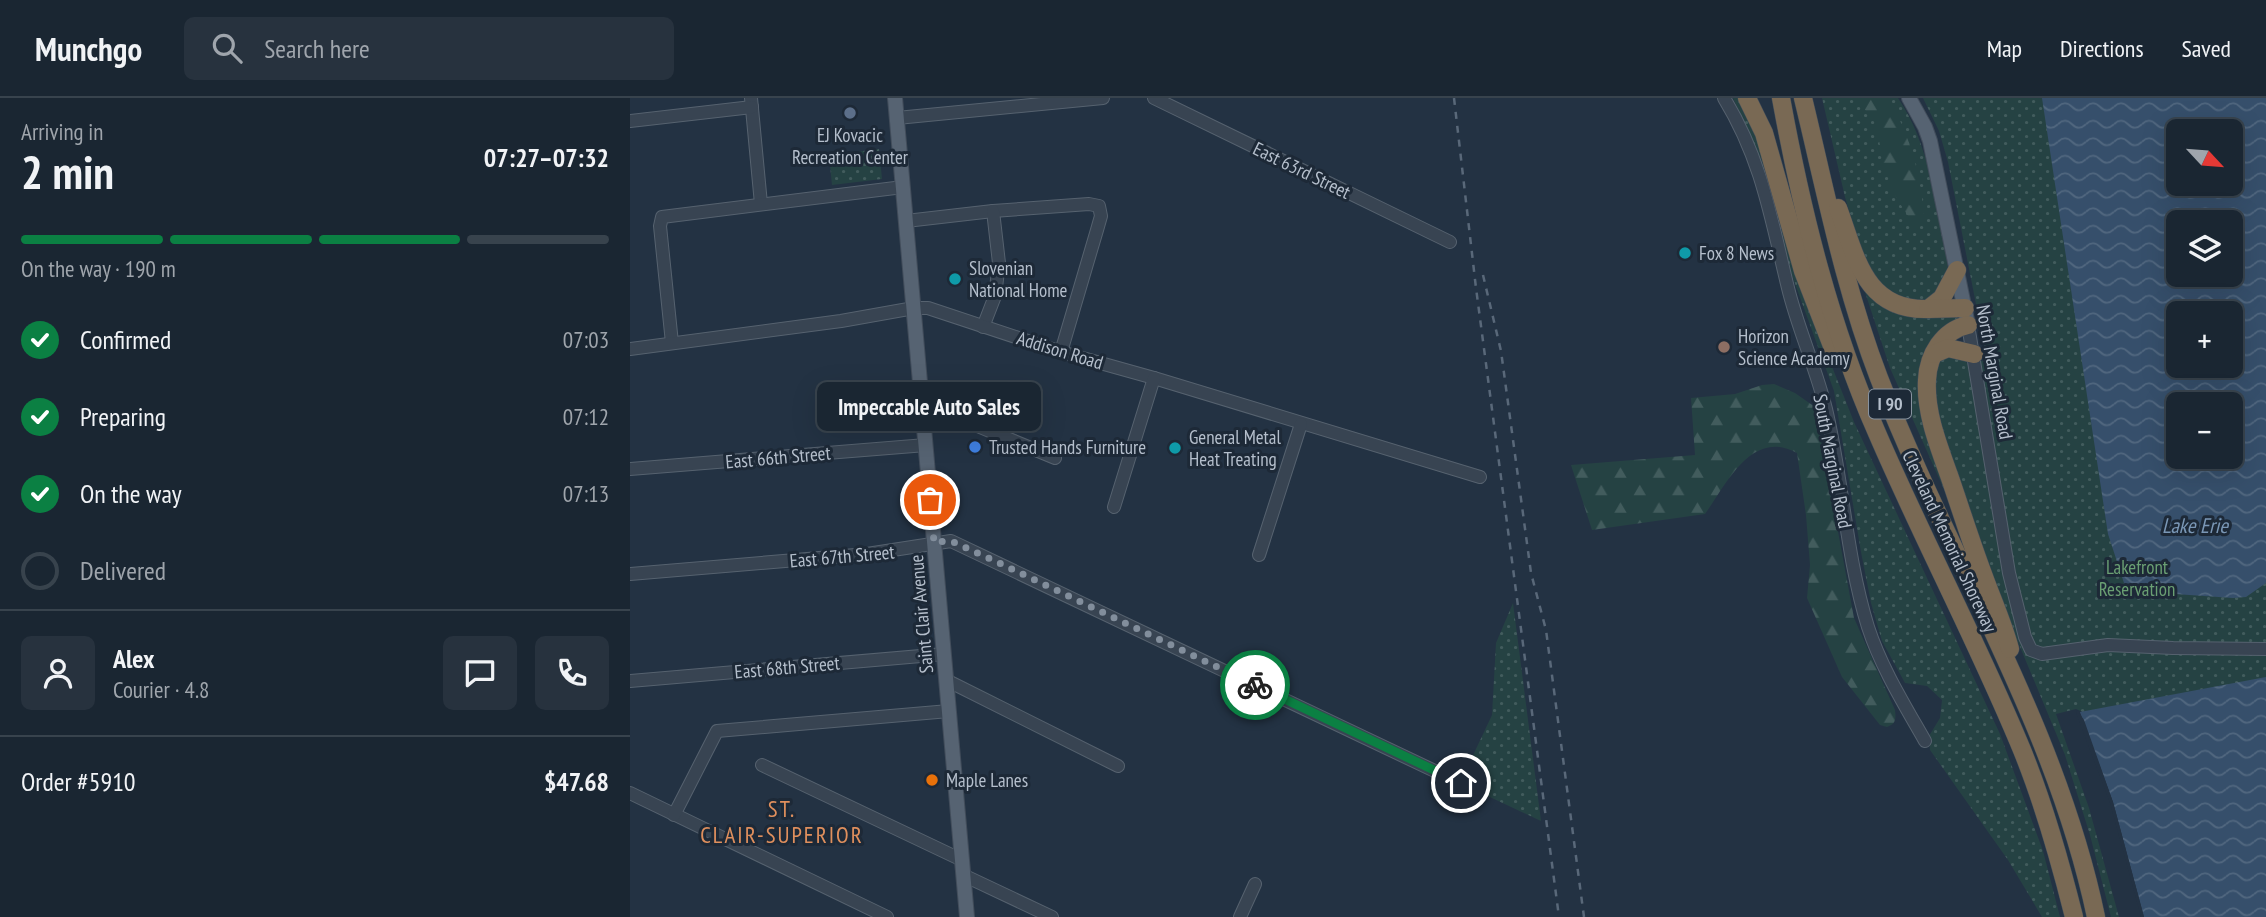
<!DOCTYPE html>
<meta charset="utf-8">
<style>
body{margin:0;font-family:"PT Sans Narrow",sans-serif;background:#27323e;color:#f1f3f6;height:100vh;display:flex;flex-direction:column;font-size:26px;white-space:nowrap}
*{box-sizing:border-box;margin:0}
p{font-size:23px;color:#9fa5ac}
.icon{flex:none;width:38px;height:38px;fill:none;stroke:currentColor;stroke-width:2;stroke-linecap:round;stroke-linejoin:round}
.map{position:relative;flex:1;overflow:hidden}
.side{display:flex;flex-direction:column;background:#1a2632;width:630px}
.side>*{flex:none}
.needle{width:46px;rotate:116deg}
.tools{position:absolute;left:1536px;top:21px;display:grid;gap:14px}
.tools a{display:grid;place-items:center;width:77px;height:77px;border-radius:10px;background:#1a2632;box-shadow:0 7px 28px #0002,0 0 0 2px #38434d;font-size:35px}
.pin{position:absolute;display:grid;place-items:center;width:60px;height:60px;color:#fff;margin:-30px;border:4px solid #fff;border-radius:50%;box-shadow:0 2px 7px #0007}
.courier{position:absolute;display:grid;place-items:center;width:70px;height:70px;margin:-35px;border:5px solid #0b8043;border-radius:50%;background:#fff;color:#222;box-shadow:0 2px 9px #0007}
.bubble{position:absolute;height:49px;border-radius:10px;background:#1a2632;box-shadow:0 7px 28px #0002,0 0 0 2px #38434d;font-size:23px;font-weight:600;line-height:49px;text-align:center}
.summary em{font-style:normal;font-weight:600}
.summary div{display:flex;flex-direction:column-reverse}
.summary{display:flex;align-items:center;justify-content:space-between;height:119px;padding:0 21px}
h1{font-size:46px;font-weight:600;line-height:52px}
.bar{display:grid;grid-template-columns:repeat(4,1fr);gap:10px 7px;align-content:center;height:84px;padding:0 21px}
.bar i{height:9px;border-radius:5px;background:#38434d}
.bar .selected{background:#0b8043}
.bar p{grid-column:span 4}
.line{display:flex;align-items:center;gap:18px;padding:0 21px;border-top:2px solid #38434d}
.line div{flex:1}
.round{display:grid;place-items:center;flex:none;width:74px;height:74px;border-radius:10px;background:#27323e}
ol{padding:0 21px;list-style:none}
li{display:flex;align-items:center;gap:21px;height:77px}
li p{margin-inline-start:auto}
li .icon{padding:7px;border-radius:50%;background:#0b8043;color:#fff;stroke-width:4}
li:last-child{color:#9fa5ac}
li i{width:38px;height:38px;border:4px solid #38434d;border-radius:50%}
header{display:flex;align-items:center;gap:42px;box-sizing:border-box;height:98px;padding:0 35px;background:#1a2632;border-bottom:2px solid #38434d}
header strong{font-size:33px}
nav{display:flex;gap:38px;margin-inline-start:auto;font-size:24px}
.search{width:490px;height:63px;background:#27323e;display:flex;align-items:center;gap:18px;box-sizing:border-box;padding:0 24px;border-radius:10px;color:#9fa5ac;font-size:26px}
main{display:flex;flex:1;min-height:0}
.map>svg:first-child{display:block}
</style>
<header>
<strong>Munchgo</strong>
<div class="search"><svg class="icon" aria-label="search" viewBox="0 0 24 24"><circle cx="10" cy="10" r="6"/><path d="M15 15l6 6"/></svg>Search here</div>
<nav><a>Map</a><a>Directions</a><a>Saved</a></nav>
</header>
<main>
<section class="side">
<div class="summary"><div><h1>2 min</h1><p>Arriving in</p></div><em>07:27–07:32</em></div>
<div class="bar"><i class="selected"></i><i class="selected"></i><i class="selected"></i><i></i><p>On the way · 190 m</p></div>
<ol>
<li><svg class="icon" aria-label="check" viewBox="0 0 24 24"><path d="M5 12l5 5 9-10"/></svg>Confirmed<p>07:03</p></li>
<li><svg class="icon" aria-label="check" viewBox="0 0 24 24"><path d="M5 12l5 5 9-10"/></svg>Preparing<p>07:12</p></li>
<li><svg class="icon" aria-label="check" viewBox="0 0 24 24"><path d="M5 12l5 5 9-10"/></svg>On the way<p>07:13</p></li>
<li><i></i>Delivered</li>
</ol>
<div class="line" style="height:126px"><a class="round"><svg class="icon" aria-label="person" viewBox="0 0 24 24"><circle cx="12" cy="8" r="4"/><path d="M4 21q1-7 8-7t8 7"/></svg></a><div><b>Alex</b><p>Courier · 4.8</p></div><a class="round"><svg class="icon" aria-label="chat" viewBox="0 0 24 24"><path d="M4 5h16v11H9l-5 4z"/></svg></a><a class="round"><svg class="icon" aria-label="phone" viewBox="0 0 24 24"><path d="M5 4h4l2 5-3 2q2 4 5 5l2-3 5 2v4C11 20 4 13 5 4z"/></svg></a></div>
<div class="line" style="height:91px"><div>Order #5910</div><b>$47.68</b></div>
</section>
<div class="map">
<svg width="1636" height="819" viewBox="0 0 1636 819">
<defs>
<pattern id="grass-dots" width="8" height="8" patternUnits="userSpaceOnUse" patternTransform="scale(1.75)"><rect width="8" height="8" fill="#254243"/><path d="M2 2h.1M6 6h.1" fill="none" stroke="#425c5d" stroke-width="1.8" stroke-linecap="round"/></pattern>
<pattern id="forest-firs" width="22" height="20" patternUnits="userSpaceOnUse" patternTransform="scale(1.75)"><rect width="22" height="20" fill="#254243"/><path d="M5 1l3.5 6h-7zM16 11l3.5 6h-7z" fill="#425c5d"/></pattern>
<pattern id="water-waves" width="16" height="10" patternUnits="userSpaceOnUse" patternTransform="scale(1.75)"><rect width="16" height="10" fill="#364f6b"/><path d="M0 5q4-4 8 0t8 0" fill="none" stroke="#51677f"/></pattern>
</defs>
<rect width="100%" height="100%" fill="#233243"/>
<g fill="url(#grass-dots)" fill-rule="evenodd">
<polygon points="1103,0 1113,0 1121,18 1195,251 1224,324 1370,636 1413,753 1430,819 1412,819 1378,762 1300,652 1299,638 1310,620 1312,602 1297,588 1275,585 1252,543 1241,505 1231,454 1204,293 1159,169 1143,97 1128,54"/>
<path d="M1192,0H1268C1300,47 1306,108 1317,162L1319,179L1304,203L1264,201L1236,169L1215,99Z"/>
<path d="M1293,0H1636V595L1479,626L1446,611L1426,616L1459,710L1489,819H1481L1460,737L1435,657L1371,503L1313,340L1304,293L1308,258L1336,261L1337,266L1357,262L1318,64L1309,33ZM1549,33H1601V86H1549ZM1549,124H1601V177H1549ZM1549,215H1601V268H1549ZM1549,306H1601V359H1549Z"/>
<polygon points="249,51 252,81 202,87 199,57"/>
<polygon points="1232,185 1238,189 1326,215 1328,221 1320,226 1292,282 1328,423 1260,270"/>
<polygon points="883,505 911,723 830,685 862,617 866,545"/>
</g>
<g fill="url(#forest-firs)">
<path d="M1226,0H1258C1280,36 1293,83 1294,125L1284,127L1267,101L1254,69L1246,26Z"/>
<path d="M1144,286L1165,295L1185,309L1224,520L1265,612C1266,621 1266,626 1257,629L1250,627L1212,579L1177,500L1180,467L1176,417L1167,355C1122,330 1097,385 1075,416L962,432L941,367L1065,357L1061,300L1105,296L1132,287Z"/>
</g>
<g fill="url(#water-waves)" fill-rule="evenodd">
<path d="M1412,0H1636V485L1616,499L1603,500L1516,494L1494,485L1478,436ZM1549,33H1601V86H1549ZM1549,124H1601V177H1549ZM1549,215H1601V268H1549ZM1549,306H1601V359H1549Z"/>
<polygon points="1636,579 1636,819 1514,819 1483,704 1450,614"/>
</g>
<polygon fill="#233243" points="1447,612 1454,622 1483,704 1514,819 1511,819 1480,705 1446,615"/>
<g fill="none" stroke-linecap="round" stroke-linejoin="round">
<g stroke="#56626f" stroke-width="14">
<g id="minor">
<polyline points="121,0 131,106"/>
<polyline points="524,0 820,144"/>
<path d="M1094,0C1132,62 1141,121 1158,190C1168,231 1186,270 1196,311C1213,383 1216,458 1238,529C1251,569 1274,606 1295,643"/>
<polyline points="267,20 473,0"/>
<polyline points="0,23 122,9"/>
<polyline points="276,123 363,113 459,106 469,108 471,118 467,132 431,254"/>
<polyline points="1338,227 1379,475 1395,539 1401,552 1412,556 1478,547 1543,550 1636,551"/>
<polyline points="353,229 365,198 369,165 363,113"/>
<polyline points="42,245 30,128 32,119 273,89"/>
<polyline points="0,251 211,223 284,210 298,210 431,254 524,280 850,379"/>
<polyline points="292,305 425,360"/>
<polyline points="0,371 296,347"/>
<polyline points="484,409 524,280"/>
<polyline points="629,457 671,326"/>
<polyline points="0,476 237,456 321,443 830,685"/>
<polyline points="316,582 488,668"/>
<polyline points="0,583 314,556"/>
<polyline points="132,667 332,762"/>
<polyline points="0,695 257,819"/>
<polyline points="44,717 87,633 319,613"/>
<polyline points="333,777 422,819"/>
<polyline points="610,819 625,786"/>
</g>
</g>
<g stroke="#424d5b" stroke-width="16">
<g id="major">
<polyline points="265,0 337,819"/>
<polyline points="1279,0 1295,29 1300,43 1338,227"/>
</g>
</g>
<g stroke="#404c59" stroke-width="19">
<g id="highway">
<polyline points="1117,0 1134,35 1173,173 1204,253"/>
<path d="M1151,0C1172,115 1200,228 1247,335C1293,442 1348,545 1392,652C1414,706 1430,763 1444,819"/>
<path d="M1173,0C1196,95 1214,189 1249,280C1319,461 1426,627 1466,819"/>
<path d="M1208,110C1226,158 1234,213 1298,211L1312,200L1327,172"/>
<polyline points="1298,211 1335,210"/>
<path d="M1338,227C1313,232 1298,257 1297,282C1295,315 1309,349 1320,380C1331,412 1341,444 1353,476C1362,501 1373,525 1380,551"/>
<polyline points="1304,256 1318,250 1344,256"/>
</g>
</g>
<use href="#minor" stroke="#384452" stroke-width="12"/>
<use href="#major" stroke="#566372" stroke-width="14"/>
<use href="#highway" stroke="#796954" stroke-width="18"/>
<g stroke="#596879" stroke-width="2.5" stroke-dasharray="7 7" stroke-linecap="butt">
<polyline points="824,0 846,190 929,819"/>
<polyline points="853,177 871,253 901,475 916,532 954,819"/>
</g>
</g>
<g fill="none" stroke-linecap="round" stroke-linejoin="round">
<polyline stroke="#828e9c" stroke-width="7" stroke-dasharray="0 12.6" points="300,402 304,444 321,443 363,462 625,587"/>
<polyline stroke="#0b8043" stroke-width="9" points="625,587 831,685"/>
</g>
<circle fill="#5c6f8a" stroke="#1d2937" stroke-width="2.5" cx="220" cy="15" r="7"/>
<g fill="#0f9aa8" stroke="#1d2937" stroke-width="2.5">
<circle cx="1055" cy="155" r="7"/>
<circle cx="325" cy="181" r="7"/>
<circle cx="545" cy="350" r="7"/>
</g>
<circle fill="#8d6e63" stroke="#1d2937" stroke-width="2.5" cx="1094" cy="249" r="7"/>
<circle fill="#3f7fe0" stroke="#1d2937" stroke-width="2.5" cx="345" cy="349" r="7"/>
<circle fill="#e8710a" stroke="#1d2937" stroke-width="2.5" cx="302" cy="682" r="7"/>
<g text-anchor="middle" stroke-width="6" stroke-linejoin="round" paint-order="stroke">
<rect fill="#1d2937" stroke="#87929f" stroke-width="2" x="1239" y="291.5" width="42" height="29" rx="5"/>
<g font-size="18" font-weight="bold" fill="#b5bfcc">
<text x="1260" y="312">I 90</text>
</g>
<g font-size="19" fill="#b5bfcc" stroke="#1d2937" text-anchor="start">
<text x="220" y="44" text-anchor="middle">EJ Kovacic<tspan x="220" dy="22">Recreation Center</tspan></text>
<text x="1069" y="162">Fox 8 News</text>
<text x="339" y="177">Slovenian<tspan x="339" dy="22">National Home</tspan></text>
<text x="1108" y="245">Horizon<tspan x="1108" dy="22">Science Academy</tspan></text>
<text x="559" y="346">General Metal<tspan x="559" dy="22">Heat Treating</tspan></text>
<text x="359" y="356">Trusted Hands Furniture</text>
<text x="316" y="689">Maple Lanes</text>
</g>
<g font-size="19" fill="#b5bfcc" stroke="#1d2937">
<text transform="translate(672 72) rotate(26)" y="7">East 63rd Street</text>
<text transform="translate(430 252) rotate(17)" y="7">Addison Road</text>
<text transform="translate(1365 274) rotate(80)" y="7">North Marginal Road</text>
<text transform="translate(148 359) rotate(-5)" y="7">East 66th Street</text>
<text transform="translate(1203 363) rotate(79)" y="7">South Marginal Road</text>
<text transform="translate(1320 443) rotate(65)" y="7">Cleveland Memorial Shoreway</text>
<text transform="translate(212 458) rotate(-5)" y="7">East 67th Street</text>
<text transform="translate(291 516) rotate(-95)" y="7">Saint Clair Avenue</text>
<text transform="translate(157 569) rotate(-5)" y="7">East 68th Street</text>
</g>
<g font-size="19" fill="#6a9f73" stroke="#1d2937">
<text x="1507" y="476">Lakefront<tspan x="1507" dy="22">Reservation</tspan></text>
</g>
<g font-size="21" font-style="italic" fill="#7a97b6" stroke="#1d2937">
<text x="1565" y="435">Lake Erie</text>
</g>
<g font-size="23" letter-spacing="2" fill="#df8f5d" stroke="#1d2937">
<text x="152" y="719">ST.<tspan x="152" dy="26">CLAIR-SUPERIOR</tspan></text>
</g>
</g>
</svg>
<div class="tools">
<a><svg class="needle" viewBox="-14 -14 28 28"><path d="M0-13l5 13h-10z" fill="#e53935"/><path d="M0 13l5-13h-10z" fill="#9fa5ac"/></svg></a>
<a><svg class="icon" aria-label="layers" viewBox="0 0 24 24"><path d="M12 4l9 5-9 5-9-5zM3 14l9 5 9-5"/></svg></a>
<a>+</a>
<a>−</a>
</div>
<div class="pin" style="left:300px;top:402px;background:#ea580c"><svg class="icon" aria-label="bag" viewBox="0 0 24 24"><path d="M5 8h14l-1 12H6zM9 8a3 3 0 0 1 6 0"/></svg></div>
<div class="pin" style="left:831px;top:685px;background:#1f2937"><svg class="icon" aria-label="home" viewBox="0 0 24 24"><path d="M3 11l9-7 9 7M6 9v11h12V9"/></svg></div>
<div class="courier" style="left:625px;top:587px"><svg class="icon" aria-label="bike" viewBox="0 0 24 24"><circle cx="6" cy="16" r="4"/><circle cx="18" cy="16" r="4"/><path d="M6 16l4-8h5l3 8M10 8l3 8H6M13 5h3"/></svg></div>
<div class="bubble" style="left:187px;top:284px;width:224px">Impeccable Auto Sales</div>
</div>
</main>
